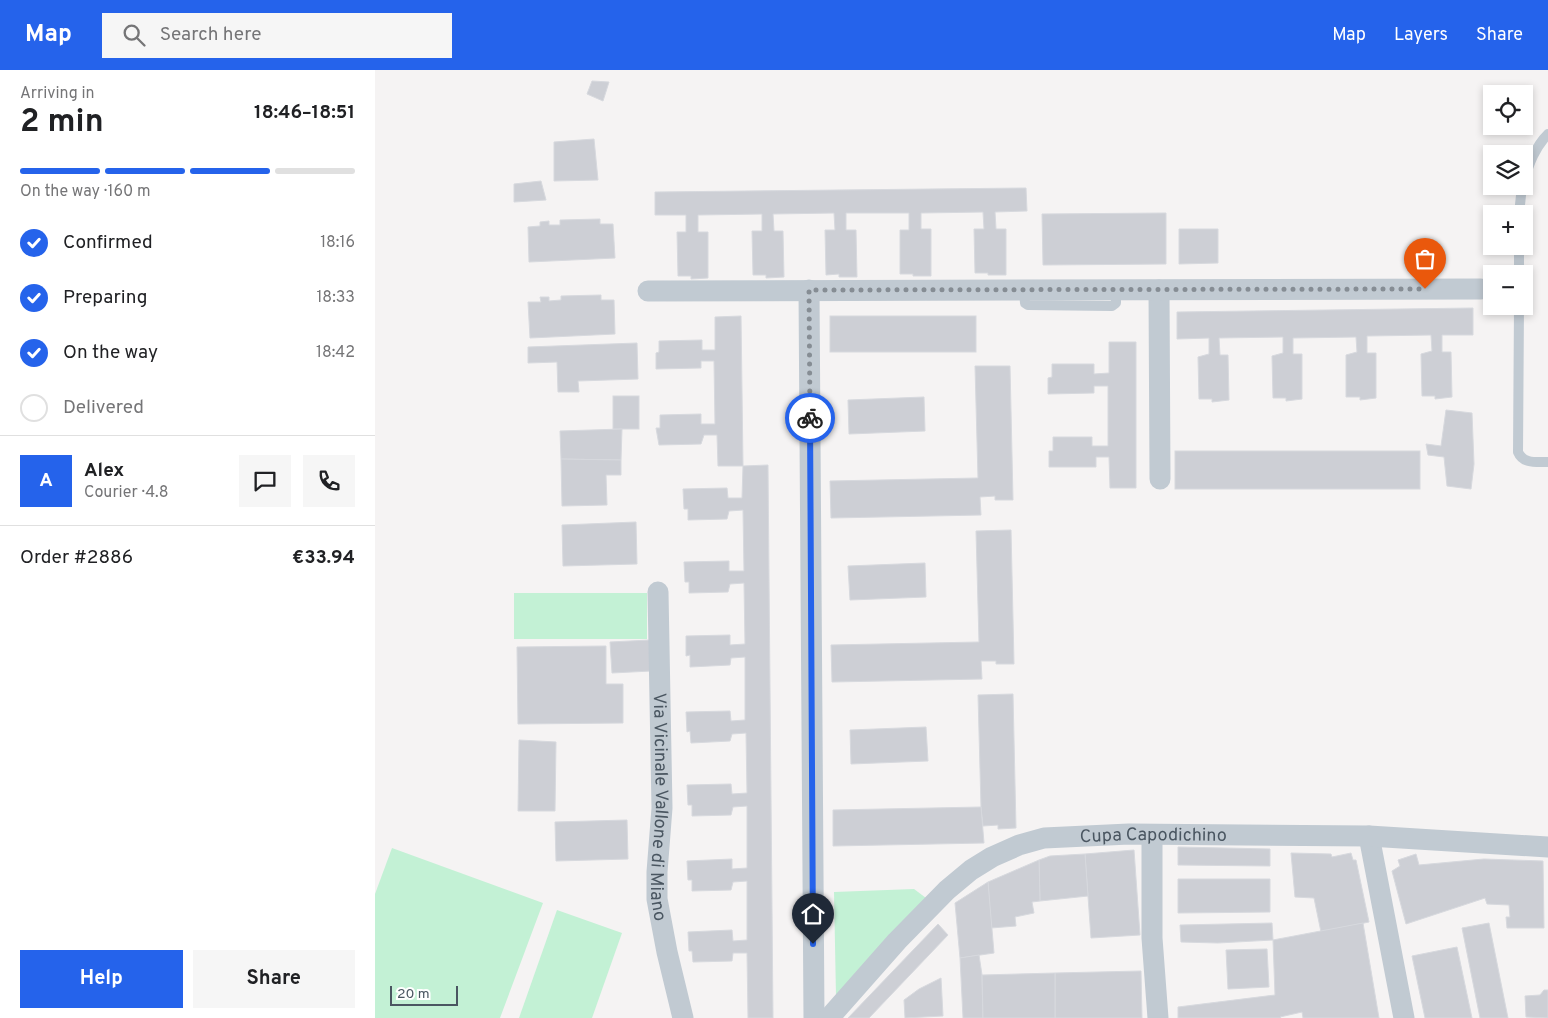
<!DOCTYPE html>
<meta charset="utf-8">
<style>
body{margin:0;font-family:Overpass,sans-serif;background:#f6f6f6;color:#202124;height:100vh;display:flex;flex-direction:column;font-size:19px;white-space:nowrap}
*{box-sizing:border-box;margin:0}
p{font-size:16px;color:#757577}
.icon{flex:none;width:28px;height:28px;fill:none;stroke:currentColor;stroke-width:2;stroke-linecap:round;stroke-linejoin:round}
.map{position:relative;flex:1;overflow:hidden}
.sheet{display:flex;flex-direction:column;background:#fff;width:375px}
.sheet>*{flex:none}
.buttons{position:absolute;left:1108px;top:15px;display:grid;gap:10px}
.buttons a{display:grid;place-items:center;width:50px;height:50px;border-radius:0px;background:#fff;box-shadow:0 2px 8px #0003;font-size:25px}
.scale{position:absolute;left:15px;bottom:12px;width:68px;box-sizing:border-box;padding-left:5px;border:2px solid #4a5661;border-top:0;font-size:14px;line-height:18px;white-space:nowrap;color:#4a5661;-webkit-text-stroke:4px #fff;paint-order:stroke}
.pin{position:absolute;display:grid;place-items:center;width:42px;height:42px;color:#fff;margin:-51px -21px;border-radius:50% 50% 50% 0;rotate:-45deg;box-shadow:0 0 5px #0007}
.pin .icon{rotate:45deg}
.courier{position:absolute;display:grid;place-items:center;width:50px;height:50px;margin:-25px;border:4px solid #2563eb;border-radius:50%;background:#fff;color:#222;box-shadow:0 1px 6px #0007}
.summary em{font-style:normal;font-weight:700}
.summary div{display:flex;flex-direction:column-reverse}
.summary{display:flex;align-items:center;justify-content:space-between;height:85px;padding:0 20px}
h1{font-size:32px;font-weight:700;line-height:38px}
.bar{display:grid;grid-template-columns:repeat(4,1fr);gap:8px 5px;align-content:center;height:60px;padding:0 20px}
.bar i{height:6px;border-radius:4px;background:#e0e0e0}
.bar .current{background:#2563eb}
.bar p{grid-column:span 4}
.line{display:flex;align-items:center;gap:12px;padding:0 20px;border-top:1px solid #e0e0e0}
.line div{flex:1}
.round{display:grid;place-items:center;flex:none;width:52px;height:52px;border-radius:0px;background:#f6f6f6}
ol{padding:0 20px;list-style:none}
li{display:flex;align-items:center;gap:15px;height:55px}
li p{margin-inline-start:auto}
li .icon{padding:5px;border-radius:50%;background:#2563eb;color:#fff;stroke-width:4}
li:last-child{color:#757577}
li i{width:28px;height:28px;border:2px solid #e0e0e0;border-radius:50%}
.button{display:flex;gap:10px;margin-top:auto;padding:10px 20px}
.button a{flex:1;height:58px;border-radius:0px;background:#2563eb;color:#fff;font-size:20px;font-weight:700;line-height:58px;text-align:center}
.button a+a{background:#f6f6f6;color:#202124}
header{display:flex;align-items:center;gap:30px;box-sizing:border-box;height:70px;padding:0 25px;background:#2563eb;color:#fff}
header strong{font-size:24px}
nav{display:flex;gap:28px;margin-inline-start:auto;font-size:18px}
.search{width:350px;height:45px;background:#f6f6f6;display:flex;align-items:center;gap:12px;box-sizing:border-box;padding:0 18px;border-radius:0px;color:#757577;font-size:19px}
main{display:flex;flex:1;min-height:0}
.map>svg:first-child{display:block}
</style>
<header>
<strong>Map</strong>
<div class="search"><svg class="icon" aria-label="search" viewBox="0 0 24 24"><circle cx="10" cy="10" r="6"/><path d="M15 15l6 6"/></svg>Search here</div>
<nav><a>Map</a><a>Layers</a><a>Share</a></nav>
</header>
<main>
<section class="sheet">
<div class="summary"><div><h1>2 min</h1><p>Arriving in</p></div><em>18:46–18:51</em></div>
<div class="bar"><i class="current"></i><i class="current"></i><i class="current"></i><i></i><p>On the way · 160 m</p></div>
<ol>
<li><svg class="icon" aria-label="check" viewBox="0 0 24 24"><path d="M5 12l5 5 9-10"/></svg>Confirmed<p>18:16</p></li>
<li><svg class="icon" aria-label="check" viewBox="0 0 24 24"><path d="M5 12l5 5 9-10"/></svg>Preparing<p>18:33</p></li>
<li><svg class="icon" aria-label="check" viewBox="0 0 24 24"><path d="M5 12l5 5 9-10"/></svg>On the way<p>18:42</p></li>
<li><i></i>Delivered</li>
</ol>
<div class="line" style="height:90px"><b class="round" style="background:#2563eb;color:#fff">A</b><div><b>Alex</b><p>Courier · 4.8</p></div><a class="round"><svg class="icon" aria-label="chat" viewBox="0 0 24 24"><path d="M4 5h16v11H9l-5 4z"/></svg></a><a class="round"><svg class="icon" aria-label="phone" viewBox="0 0 24 24"><path d="M5 4h4l2 5-3 2q2 4 5 5l2-3 5 2v4C11 20 4 13 5 4z"/></svg></a></div>
<div class="line" style="height:65px"><div>Order #2886</div><b>€33.94</b></div>
<div class="button"><a>Help</a><a>Share</a></div>
</section>
<div class="map">
<svg width="1173" height="948" viewBox="0 0 1173 948">
<rect width="100%" height="100%" fill="#f5f3f3"/>
<g fill="#c3f1d5">
<rect x="139" y="523" width="133" height="46"/>
<polygon points="17,778 168,833 125,948 0,948 0,824"/>
<polygon points="539,819 551,828 461,927 459,822"/>
<polygon points="182,840 247,863 217,948 144,948"/>
</g>
<g fill="#cdcfd5" stroke="#d7d9de">
<polygon points="217,11 234,12 228,31 212,24"/>
<polygon points="219,69 223,110 179,111 179,72"/>
<polygon points="166,111 171,130 139,132 139,114"/>
<polygon points="651,118 652,141 620,142 621,159 631,159 631,205 613,205 613,203 600,203 599,159 609,159 608,142 546,143 546,159 556,159 556,206 538,206 538,204 525,204 525,160 534,160 534,143 471,143 471,160 481,160 482,207 464,207 464,204 451,205 450,160 460,160 459,143 398,144 399,161 408,161 409,207 391,208 391,205 378,205 377,161 387,161 387,144 323,145 323,162 333,162 333,208 316,209 316,206 303,206 302,162 311,162 311,145 280,145 280,122"/>
<polygon points="791,143 791,194 668,195 667,144"/>
<polygon points="225,149 225,154 238,154 240,188 154,192 153,157 165,156 165,152 174,151 174,155 185,155 185,150"/>
<polygon points="804,159 843,159 843,193 804,194"/>
<polygon points="226,225 226,230 239,230 240,264 155,268 153,232 166,232 165,227 174,227 174,231 186,230 186,226"/>
<polygon points="1098,238 1098,265 1067,265 1067,282 1076,282 1077,327 1060,329 1060,326 1047,326 1046,284 1057,281 1056,265 992,266 992,283 1001,283 1001,328 985,330 985,327 971,327 971,285 982,282 981,267 918,268 918,284 927,284 927,329 911,331 911,328 898,328 897,286 908,283 908,267 844,268 845,285 853,285 854,330 837,332 837,329 824,329 823,287 834,284 834,268 802,269 802,242"/>
<polygon points="366,246 368,396 343,396 342,365 329,365 326,374 284,375 281,358 285,358 285,345 326,344 326,354 340,354 339,291 326,291 326,298 281,299 281,283 284,282 284,271 327,270 327,280 340,280 340,247"/>
<rect x="455" y="246" width="146" height="36"/>
<polygon points="734,272 761,272 761,418 735,418 734,387 721,387 721,397 674,397 674,381 678,381 678,367 717,367 717,376 733,376 733,316 719,316 719,323 673,324 673,308 677,307 677,294 719,294 719,304 734,303"/>
<polygon points="262,273 263,309 203,311 204,322 183,322 182,292 153,293 153,277"/>
<polygon points="600,296 635,296 638,430 620,430 620,426 605,427 606,445 456,448 455,411 603,408"/>
<rect x="238" y="326" width="26" height="33"/>
<polygon points="549,327 550,361 474,364 473,330"/>
<polygon points="1071,340 1097,343 1099,394 1096,419 1072,416 1069,387 1053,385 1051,374 1066,376"/>
<polygon points="247,359 246,390 186,389 185,361"/>
<rect x="800" y="381" width="245" height="38"/>
<polygon points="186,389 246,390 246,405 231,405 232,435 187,436"/>
<polygon points="393,395 398,948 373,948 372,883 358,883 357,891 318,892 317,881 314,881 313,862 357,860 358,871 372,870 372,811 358,812 356,820 317,821 317,810 313,810 312,791 357,789 357,799 372,798 372,736 358,737 356,745 317,746 317,735 313,735 312,715 356,714 357,724 372,723 371,663 357,664 355,671 316,673 315,661 312,662 311,642 355,641 356,651 370,650 370,587 356,588 355,595 315,597 315,585 311,586 311,566 355,565 355,575 370,574 369,513 355,514 353,522 314,523 314,512 310,512 309,492 354,491 354,501 369,501 368,440 354,441 352,449 313,450 313,439 309,439 308,419 352,418 353,428 367,428 368,396"/>
<polygon points="261,452 262,494 188,496 187,455"/>
<polygon points="636,460 639,594 621,594 621,591 606,591 607,609 457,612 456,575 604,572 601,461"/>
<polygon points="550,493 551,527 475,530 473,496"/>
<polygon points="275,570 276,601 237,603 235,572"/>
<polygon points="231,576 231,614 248,614 248,653 143,654 142,577"/>
<polygon points="638,624 641,758 623,759 623,755 608,756 606,737 603,625"/>
<polygon points="551,657 553,691 476,694 475,660"/>
<polygon points="144,670 181,672 180,741 143,741"/>
<polygon points="606,737 609,773 458,776 458,740"/>
<polygon points="252,750 253,789 181,791 180,752"/>
<polygon points="803,777 895,779 895,796 803,795"/>
<polygon points="759,780 765,865 716,868 710,784"/>
<polygon points="916,783 956,784 957,787 976,783 978,790 981,790 994,852 946,862 939,828 920,827"/>
<polygon points="710,784 713,826 665,831 664,790 675,786"/>
<polygon points="1041,784 1044,795 1109,789 1168,791 1169,858 1132,858 1131,847 1135,847 1134,835 1112,834 1110,828 1031,854 1017,801 1025,796 1023,790"/>
<polygon points="664,790 665,831 657,832 659,843 640,847 641,856 616,858 613,812"/>
<polygon points="803,809 895,809 895,842 803,843"/>
<polygon points="613,812 619,883 585,888 580,833"/>
<polygon points="897,853 898,870 843,873 806,872 805,855"/>
<polygon points="988,853 1004,948 928,948 927,942 905,947 906,948 803,948 803,937 900,925 898,870"/>
<polygon points="1114,853 1133,948 1105,948 1087,858"/>
<polygon points="563,854 573,865 494,948 473,948"/>
<polygon points="1082,877 1097,948 1050,948 1037,886"/>
<polygon points="892,879 894,917 853,919 851,880"/>
<polygon points="604,885 607,905 608,948 588,948 585,888"/>
<polygon points="766,901 767,948 680,948 680,903"/>
<polygon points="680,903 680,948 608,948 607,905"/>
<polygon points="566,908 568,946 530,948 529,930 544,919"/>
<polygon points="1169,920 1173,920 1173,948 1151,947 1150,926 1165,925"/>
</g>
<g fill="none" stroke-linecap="round" stroke-linejoin="round">
<g stroke="#c1cad2" stroke-width="10">
<path d="M1149,111C1154,94 1160,77 1173,64"/>
<polyline points="1144,144 1147,116"/>
<polyline points="1144,204 1144,176"/>
<polyline points="649,220 650,233 653,235 737,236 741,233 741,219"/>
<path d="M1144,236L1143,382C1148,394 1161,392 1173,392"/>
</g>
<g stroke="#c1cad2" stroke-width="21">
<polyline points="434,220 439,948"/>
<polyline points="784,220 785,409"/>
<polyline points="273,221 1106,219"/>
<path id="s1" d="M283,522L287,738L282,802V829L292,882L308,948"/>
<polyline points="777,765 777,868 783,948"/>
<polyline points="994,766 1029,948"/>
<path id="s2" d="M454,948L522,871L572,820L596,800L617,787L644,775L669,768L754,764L994,766L1173,777"/>
</g>
</g>
<g fill="none" stroke-linecap="round" stroke-linejoin="round">
<polyline stroke="#868d94" stroke-width="5" stroke-dasharray="0 9" points="435,348 434,220 1050,219"/>
<polyline stroke="#2563eb" stroke-width="6" points="435,348 438,874"/>
</g>
<g text-anchor="middle" stroke-width="4" stroke-linejoin="round" paint-order="stroke">
<g font-size="18" fill="#4a5661" stroke="#fff">
<text dy="6" stroke="none"><textPath href="#s1" startOffset="215">Via Vicinale Vallone di Miano</textPath></text>
<text dy="6" stroke="none"><textPath href="#s2" startOffset="395">Cupa Capodichino</textPath></text>
</g>
</g>
</svg>
<div class="buttons">
<a><svg class="icon" aria-label="locate" viewBox="0 0 24 24"><circle cx="12" cy="12" r="6"/><path d="M12 2v4M12 18v4M2 12h4M18 12h4"/></svg></a>
<a><svg class="icon" aria-label="layers" viewBox="0 0 24 24"><path d="M12 4l9 5-9 5-9-5zM3 14l9 5 9-5"/></svg></a>
<a>+</a>
<a>−</a>
</div>
<div class="scale">20 m</div>
<div class="pin" style="left:1050px;top:219px;background:#ea580c"><svg class="icon" aria-label="bag" viewBox="0 0 24 24"><path d="M5 8h14l-1 12H6zM9 8a3 3 0 0 1 6 0"/></svg></div>
<div class="pin" style="left:438px;top:874px;background:#1f2937"><svg class="icon" aria-label="home" viewBox="0 0 24 24"><path d="M3 11l9-7 9 7M6 9v11h12V9"/></svg></div>
<div class="courier" style="left:435px;top:348px"><svg class="icon" aria-label="bike" viewBox="0 0 24 24"><circle cx="6" cy="16" r="4"/><circle cx="18" cy="16" r="4"/><path d="M6 16l4-8h5l3 8M10 8l3 8H6M13 5h3"/></svg></div>
</div>
</main>
